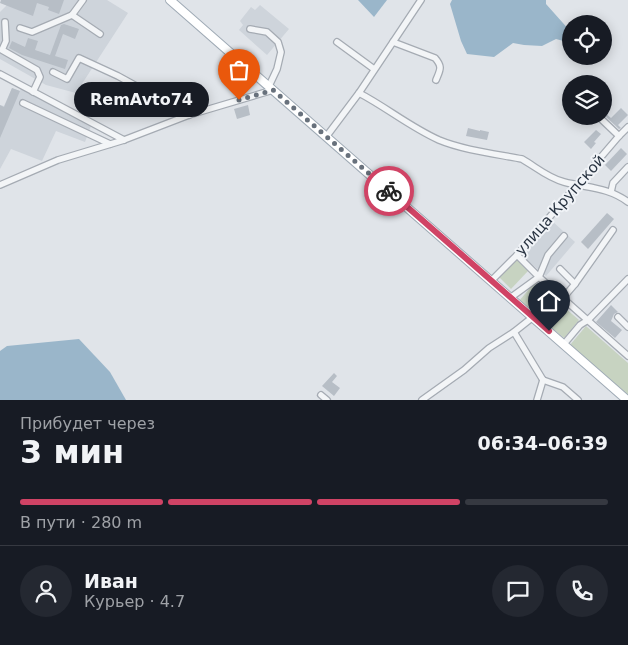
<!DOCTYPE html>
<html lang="ru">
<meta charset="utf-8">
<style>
body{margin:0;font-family:"DejaVu Sans",sans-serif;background:#242831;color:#f1f3f6;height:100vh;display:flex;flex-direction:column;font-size:19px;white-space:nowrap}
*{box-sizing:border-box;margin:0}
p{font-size:16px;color:#9ea1a6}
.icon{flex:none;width:28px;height:28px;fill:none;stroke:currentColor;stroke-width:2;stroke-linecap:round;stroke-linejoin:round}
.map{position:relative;height:400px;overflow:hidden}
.sheet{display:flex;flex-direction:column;background:#171b24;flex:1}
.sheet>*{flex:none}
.tools{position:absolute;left:562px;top:15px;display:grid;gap:10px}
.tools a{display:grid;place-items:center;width:50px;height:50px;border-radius:50%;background:#171b24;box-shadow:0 2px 12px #0003;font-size:25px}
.pin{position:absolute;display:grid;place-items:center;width:42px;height:42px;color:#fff;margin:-51px -21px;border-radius:50% 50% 50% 0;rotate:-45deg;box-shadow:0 0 5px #0007}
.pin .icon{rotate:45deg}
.courier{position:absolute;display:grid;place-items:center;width:50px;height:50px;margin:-25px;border:4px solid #d04365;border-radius:50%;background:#fff;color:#222;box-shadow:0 1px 6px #0007}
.bubble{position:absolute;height:35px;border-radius:18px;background:#171b24;box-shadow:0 2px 12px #0003;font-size:16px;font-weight:700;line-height:35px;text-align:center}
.headline em{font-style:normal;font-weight:700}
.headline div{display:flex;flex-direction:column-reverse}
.headline{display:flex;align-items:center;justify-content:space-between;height:85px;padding:0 20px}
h1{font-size:32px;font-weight:700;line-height:38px}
.bar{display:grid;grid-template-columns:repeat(4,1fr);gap:8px 5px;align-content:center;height:60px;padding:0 20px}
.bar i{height:6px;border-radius:4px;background:#363941}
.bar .selected{background:#d04365}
.bar p{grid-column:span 4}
.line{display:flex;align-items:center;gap:12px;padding:0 20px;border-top:1px solid #363941}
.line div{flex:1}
.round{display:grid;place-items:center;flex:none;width:52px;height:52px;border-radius:26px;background:#242831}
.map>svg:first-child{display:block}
</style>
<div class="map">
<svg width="628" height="400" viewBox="0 0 628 400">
<rect width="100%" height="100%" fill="#e0e4e9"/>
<g fill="#ced4db">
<polygon points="9,0 107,0 128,13 76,93 46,85 0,59 0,12 6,6"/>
<polygon points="260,5 289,29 267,55 239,30 243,25 240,21 251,7 255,10"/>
<polygon points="12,88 20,91 21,88 91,126 85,142 56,131 42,161 11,149 0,169 0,105 4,106"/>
<polygon points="552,221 575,242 546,276 522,256"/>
</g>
<g fill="#c7d3c1">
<polygon points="516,259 528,271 511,289 499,277"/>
<polygon points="535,282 579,320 564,338 519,301"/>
<polygon points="586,326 628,363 628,396 570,345"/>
</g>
<g fill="#9ab6ca">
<polygon points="358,0 387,0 374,17"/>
<polygon points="452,0 546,0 546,4 571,32 571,43 556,39 542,46 524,45 513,43 494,57 467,54 461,41 450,4"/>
<polygon points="79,339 110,372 126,400 0,400 0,351 7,346"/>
</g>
<g fill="#b7bec6">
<polygon points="1,0 64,0 59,14 48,10 49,7 37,3 33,16 0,3"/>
<polygon points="64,24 79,29 75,39 63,34 55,56 68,60 65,69 22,55 9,48 12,41 25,47 28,38 38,41 35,50 50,55 61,25"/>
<polygon points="12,88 20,91 0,138 0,105 4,107"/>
<polygon points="248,105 250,115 237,119 234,109"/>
<polygon points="621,108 628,115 618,125 621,128 619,129 604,115 604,112 611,118"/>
<polygon points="468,128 480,131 480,130 489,132 487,140 466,136"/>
<polygon points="596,130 601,134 594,142 596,143 591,149 584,142"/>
<polygon points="621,148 627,154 611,171 605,165"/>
<polygon points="607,213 614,219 588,249 581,242"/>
<polygon points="611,305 618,312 614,314 611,321 622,330 615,338 596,322"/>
<polygon points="334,373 337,376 332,382 340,388 334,396 322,386"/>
</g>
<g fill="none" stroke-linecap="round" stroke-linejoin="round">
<g stroke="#a5abb3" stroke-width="8">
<g id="minor">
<polyline points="72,15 100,34"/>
<polyline points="5,22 6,41 2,50 37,70 40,77 33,92"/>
<polyline points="20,28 32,32 72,15 83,0"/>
<polyline points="250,29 267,32 278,42 281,52 277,69 269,86"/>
<polyline points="337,42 374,69"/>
<path d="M393,42L435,58C443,67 440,70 436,80"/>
<polyline points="53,72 67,79 79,58 118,76 189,115"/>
<polyline points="0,74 124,140"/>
<path d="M359,93C386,107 410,127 439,140C463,150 496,154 522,159C536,167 548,178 564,182C587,188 608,187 628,202"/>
<polyline points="23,103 110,144"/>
<polyline points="598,116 619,136"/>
<polyline points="326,137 359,93 421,0"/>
<polyline points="0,185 58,160 124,140 189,115 273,90"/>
<polyline points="611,192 613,183 628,167"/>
<polyline points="517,255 539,277 628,356"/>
<polyline points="560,269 575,284"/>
<polyline points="491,281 517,255 619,136 628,127"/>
<polyline points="510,298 539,277 548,255 564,236"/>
<polyline points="563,298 575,284 613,230"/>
<polyline points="618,317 628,327"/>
<polyline points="514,332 543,380"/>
<polyline points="564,344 580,325 588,320 628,279"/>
<polyline points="543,380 563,387 578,400"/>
<polyline points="321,395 327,400"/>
<polyline points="422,400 464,370 489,348 514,332 533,317"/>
<polyline points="537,400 543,380"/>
</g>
</g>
<g stroke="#9faab5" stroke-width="10">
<polyline id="major" points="170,0 627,400"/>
</g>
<use href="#minor" stroke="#f3f5f7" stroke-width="5.5"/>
<use href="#major" stroke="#fff" stroke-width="8"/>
</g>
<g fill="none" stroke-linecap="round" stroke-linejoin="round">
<polyline stroke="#68717c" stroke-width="5" stroke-dasharray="0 9" points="239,100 273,90 389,191"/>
<polyline stroke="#d04365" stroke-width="6" points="389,191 549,331"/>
</g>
<g text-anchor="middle" stroke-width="4" stroke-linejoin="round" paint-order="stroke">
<g font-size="15" fill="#283341" stroke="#f0f3f7">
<text transform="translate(560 205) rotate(-49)" y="5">улица Крупской</text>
</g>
</g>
</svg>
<div class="tools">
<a><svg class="icon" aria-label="locate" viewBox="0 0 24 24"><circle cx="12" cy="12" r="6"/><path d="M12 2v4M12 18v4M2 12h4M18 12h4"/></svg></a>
<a><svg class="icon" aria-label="layers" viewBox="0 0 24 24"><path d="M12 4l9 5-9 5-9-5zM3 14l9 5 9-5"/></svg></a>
</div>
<div class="pin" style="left:239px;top:100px;background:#ea580c"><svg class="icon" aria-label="bag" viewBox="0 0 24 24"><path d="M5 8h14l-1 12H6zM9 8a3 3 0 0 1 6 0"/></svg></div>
<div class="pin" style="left:549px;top:331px;background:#1f2937"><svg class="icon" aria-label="home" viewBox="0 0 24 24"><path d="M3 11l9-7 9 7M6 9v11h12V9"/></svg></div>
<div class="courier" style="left:389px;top:191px"><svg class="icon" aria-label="bike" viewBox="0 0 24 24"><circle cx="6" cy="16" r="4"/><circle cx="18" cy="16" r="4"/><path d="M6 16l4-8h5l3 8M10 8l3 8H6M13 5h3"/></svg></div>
<div class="bubble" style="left:74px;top:82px;width:135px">RemAvto74</div>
</div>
<section class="sheet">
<div class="headline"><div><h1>3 мин</h1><p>Прибудет через</p></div><em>06:34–06:39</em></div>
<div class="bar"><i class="selected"></i><i class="selected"></i><i class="selected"></i><i></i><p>В пути · 280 m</p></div>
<div class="line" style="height:90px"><a class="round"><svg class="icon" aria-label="person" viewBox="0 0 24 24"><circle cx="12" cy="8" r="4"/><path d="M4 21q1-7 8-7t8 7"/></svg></a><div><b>Иван</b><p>Курьер · 4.7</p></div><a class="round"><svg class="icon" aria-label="chat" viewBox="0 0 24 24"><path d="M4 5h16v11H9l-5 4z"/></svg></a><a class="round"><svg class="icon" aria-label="phone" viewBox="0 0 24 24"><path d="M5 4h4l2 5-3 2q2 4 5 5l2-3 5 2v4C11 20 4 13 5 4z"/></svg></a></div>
</section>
